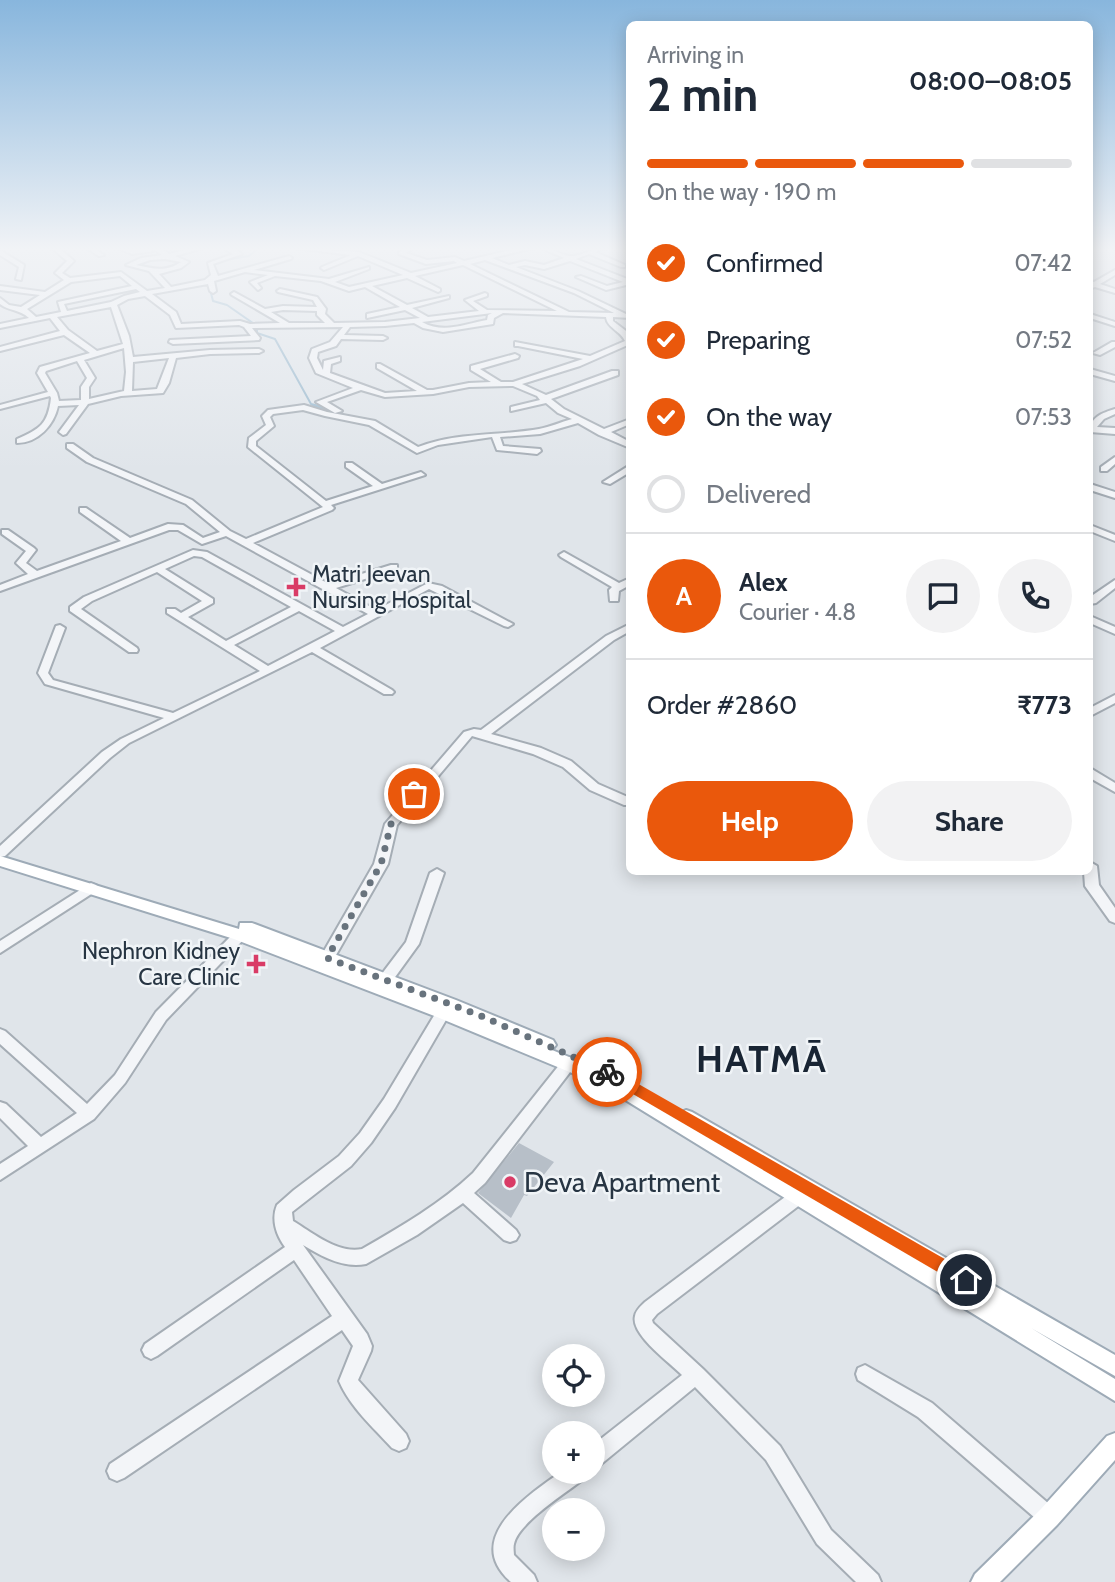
<!DOCTYPE html>
<meta charset="utf-8">
<style>
body{margin:0;font-family:Cabin,sans-serif;background:#f2f2f3;color:#1f2937;height:100vh;display:flex;flex-direction:column;font-size:26px;white-space:nowrap}
*{box-sizing:border-box;margin:0}
p{font-size:23px;color:#747a83}
.icon{flex:none;width:38px;height:38px;fill:none;stroke:currentColor;stroke-width:2;stroke-linecap:round;stroke-linejoin:round}
.map{position:relative;flex:1;overflow:hidden}
.details{position:absolute;left:626px;top:21px;width:467px;height:854px;display:flex;flex-direction:column;background:#fff;border-radius:10px;box-shadow:0 4px 18px #0003}
.details>*{flex:none}
.controls{position:absolute;left:542px;top:1344px;display:grid;gap:14px}
.controls a{display:grid;place-items:center;width:63px;height:63px;border-radius:50%;background:#fff;box-shadow:0 4px 18px #0003;font-size:35px}
.pin{position:absolute;display:grid;place-items:center;width:60px;height:60px;color:#fff;margin:-30px;border:4px solid #fff;border-radius:50%;box-shadow:0 2px 7px #0007}
.courier{position:absolute;display:grid;place-items:center;width:70px;height:70px;margin:-35px;border:5px solid #ea580c;border-radius:50%;background:#fff;color:#222;box-shadow:0 2px 9px #0007}
.head em{font-style:normal;font-weight:700}
.head div{display:flex;flex-direction:column-reverse}
.head{display:flex;align-items:center;justify-content:space-between;height:119px;padding:0 21px}
h1{font-size:46px;font-weight:700;line-height:52px}
.bar{display:grid;grid-template-columns:repeat(4,1fr);gap:10px 7px;align-content:center;height:84px;padding:0 21px}
.bar i{height:9px;border-radius:5px;background:#e0e1e3}
.bar .current{background:#ea580c}
.bar p{grid-column:span 4}
.line{display:flex;align-items:center;gap:18px;padding:0 21px;border-top:2px solid #e0e1e3}
.line div{flex:1}
.round{display:grid;place-items:center;flex:none;width:74px;height:74px;border-radius:37px;background:#f2f2f3}
ol{padding:0 21px;list-style:none}
li{display:flex;align-items:center;gap:21px;height:77px}
li p{margin-inline-start:auto}
li .icon{padding:7px;border-radius:50%;background:#ea580c;color:#fff;stroke-width:4}
li:last-child{color:#747a83}
li i{width:38px;height:38px;border:4px solid #e0e1e3;border-radius:50%}
.cta{display:flex;gap:14px;margin-top:auto;padding:14px 21px}
.cta a{flex:1;height:80px;border-radius:42px;background:#ea580c;color:#fff;font-size:28px;font-weight:700;line-height:80px;text-align:center}
.cta a+a{background:#f2f2f3;color:#1f2937}
.map>svg:first-child{display:block}
</style>
<div class="map">
<svg width="1115" height="1582" viewBox="0 0 1115 1582">
<rect width="100%" height="100%" fill="#e0e5ea"/>
<g fill="none" stroke-linecap="round" stroke-linejoin="round">
<g stroke="#98b8cd" stroke-width="2">
<polyline points="216,278 214,264 217,261 249,256 258,248"/>
<polyline points="209,285 213,301 227,305 257,326 257,333 275,339 311,404 318,406"/>
</g>
<polyline stroke="#98b8cd" stroke-width="2.5" points="313,405 337,413"/>
</g>
<polygon fill="#b7bfc8" points="519,1143 554,1162 527,1196 524,1195 511,1218 478,1193"/>
<g fill="none" stroke-linecap="round" stroke-linejoin="round">
<g stroke="#a5adb5" stroke-width="4">
<g id="minor">
<path d="M52,248H59L74,261L62,273L70,278L121,272L147,291L165,288L149,271L126,265L141,258L162,255L153,248H161L169,254L191,248H203L175,256L189,262L181,268L159,274L171,287L205,280L211,275L208,263L233,254L224,248H233L242,254L213,264L218,276L289,256L292,258L291,259L254,270L329,279L369,267V269L335,282L349,287L403,275L358,256L324,270L321,268L322,267L351,255L295,248L359,252L411,273L457,263L454,261L426,264L399,254V252L405,248H413L406,253L427,260L455,257L464,261L520,248H533L492,258L509,265L525,261L544,265L564,258L541,248C553,248 560,255 570,256C579,257 593,248 605,248L595,252L625,265V267H621L589,254L576,259L630,280V284L606,290L576,277L581,276L607,286L623,282L570,261L544,269L525,265L516,267L578,291L626,314H630V318L613,317V321L630,334V344L580,366L522,384L546,395L612,371H618V375L551,399L564,409L604,429L630,419V424L611,432L630,442V448L599,435L578,423L540,434L500,437L503,446L540,449L541,451L537,454L497,450L492,437L438,445L417,453L369,425L325,416L303,410L273,414L270,417L274,426L256,441V446L326,501L373,486L346,467V463H352L382,484L421,472L425,475L331,505L334,508L332,510L253,543L329,584L391,565H397V569L336,588L376,610L428,583L442,586L513,624L508,627L504,626L429,589L320,648L392,690L394,692L392,694H384L312,652L129,743L110,758L5,856L0,857V846L102,752L121,739L164,718L45,684L38,673L56,626L60,625L65,628L48,673L53,680L173,713L260,671L167,613V609H175L181,613L202,601L157,572L92,601L81,609L137,648L138,650L137,652H129L70,611V607L84,597L193,550L207,552L343,627L368,614L226,536L202,544L178,530H169L0,591V585L28,574L16,563L26,551L2,534V530H8L34,548L36,550L26,563L37,571L121,541L80,512V508H86L130,538L168,524L183,525L203,538L220,532L186,504L87,462L67,448V444H73L93,458L192,500L230,531L246,539L323,507L248,447L249,438L266,425L262,416L268,410L304,405L327,412L375,421L418,447C457,432 498,436 539,429C550,427 561,422 572,419L558,413L546,403L511,411V407L540,400L537,396L513,386L469,387L433,394L385,397L361,390L327,402L342,411L335,413L316,402L353,388L316,373L309,358L312,349L330,342L343,327L252,328L260,338L259,340L173,344L169,342L170,340L251,336L244,327L239,325L176,328L170,315L145,296L128,299L117,305L129,336L133,357L210,350L259,349L263,351L259,353L210,354L176,358L169,383L163,393L121,396L88,404L66,434L63,435L59,432L79,405L58,406C54,425 38,443 17,443V439C40,429 48,424 51,398L50,396L0,409V405L48,392L37,373L40,367L90,353L64,335L0,351V347L60,331L50,318L0,328V324L29,318C19,309 9,311 0,304V298L9,305L21,307L40,295L0,290V286L45,292L64,280L55,273L67,261ZM165,259L181,262C165,273 152,268 136,265L150,260ZM485,260L574,293L614,313L569,312L470,264ZM463,265L557,311L487,310L473,301L487,296V294L485,293L465,300L479,311L428,317L412,308L449,298V296L407,305L372,286L407,278L438,292L440,291V289L415,276ZM245,272L268,275L250,282L258,290L261,288L257,283L275,276L321,281L349,291L365,287L400,307L367,314V318L405,310L420,318L385,322L334,323L325,314L326,309L317,297L280,289L277,291L278,292L313,300L317,307L283,306L265,309L234,292L231,294L232,295L280,323L250,324L240,321L181,324L176,312L152,294L208,284L210,291L213,293L216,291L214,281ZM120,276L132,286L58,302L61,312L36,317L27,309L71,282ZM136,289L140,292L124,296L111,302L67,311L64,304ZM111,307L123,344L97,351L68,330L57,317ZM283,310L317,311V315L325,323H289L271,312ZM492,313L488,315L487,320C465,324 443,334 422,322ZM503,313L606,317C607,328 621,331 625,341L590,356L515,342V346H518L583,359L513,382H501L480,369L518,358L519,356L515,354L471,366V370L491,382L469,383L433,390H427L380,364H377V368L417,391L385,393L330,373L331,364L340,361V357L324,361L323,370L317,358L318,352L336,346L341,339L383,340L387,338L383,336L344,335L350,327L385,326L414,323L423,328L443,332L493,324L494,318ZM124,348L126,372L124,391L89,399V387L95,378L84,360ZM169,358L157,389L132,391L133,362ZM77,361L87,378L81,387V400L59,401L57,393L45,373L46,371ZM194,556L202,557L291,607L226,641L188,617L213,603V599L165,569ZM299,611L335,631L268,666L234,645Z"/>
<polygon points="86,248 94,248 104,255 99,256"/>
<polygon points="117,248 150,249 153,251 132,254"/>
<polygon points="626,248 630,248 630,251"/>
<polygon points="0,250 24,265 21,280 16,279 19,267 0,255"/>
<polygon points="1115,270 1115,275 1100,284 1115,289 1115,293 1095,287 1090,289 1090,281 1094,282"/>
<polygon points="1090,314 1115,322 1115,326 1090,318"/>
<polygon points="1112,342 1115,342 1115,347 1100,355 1093,353"/>
<polygon points="1090,369 1115,376 1115,381 1090,374"/>
<path d="M1115,409V414L1104,419L1097,427L1115,428V434L1090,432C1090,417 1102,413 1115,409Z"/>
<polygon points="1115,457 1115,464 1107,471 1101,471 1101,467"/>
<polygon points="630,465 630,472 610,484 603,482"/>
<polygon points="1090,484 1115,492 1115,498 1090,490"/>
<polygon points="1090,525 1115,535 1115,541 1090,531"/>
<polygon points="564,552 619,583 630,578 630,585 619,591 618,601 610,601 609,590 612,587 561,557 559,555"/>
<polygon points="1115,580 1115,588 1096,603 1090,604 1090,597"/>
<polygon points="1090,616 1115,627 1115,634 1090,623"/>
<polygon points="630,624 630,631 614,640 491,734 541,748 571,761 598,784 630,798 630,805 624,805 590,790 563,767 533,754 472,736 397,825 388,864 332,962 322,962 320,958 374,864 385,824 464,732 474,729 481,730 606,636"/>
<polygon points="1115,695 1115,703 1090,716 1090,708"/>
<polygon points="1090,768 1115,783 1115,792 1090,778"/>
<polygon points="1090,862 1097,866 1099,885 1115,908 1115,923 1110,921 1085,886 1084,872 1090,872"/>
<polygon points="437,869 444,873 419,944 385,991 380,992 375,991 373,987 375,983 406,942 430,873"/>
<polygon points="91,883 96,885 98,888 96,891 0,953 0,941"/>
<polygon points="240,930 245,932 247,935 245,938 166,1020 125,1083 94,1119 0,1180 0,1164 28,1146 0,1118 0,1102 6,1104 41,1137 77,1113 0,1044 0,1029 5,1031 87,1104 115,1075 156,1012 235,932"/>
<path d="M443,1007L448,1009L450,1013L395,1108L371,1143L351,1166L292,1212L293,1221C313,1233 338,1254 362,1249C402,1226 440,1204 473,1173L564,1059L569,1057L574,1059L577,1063L485,1183L474,1193L516,1230L519,1235L516,1240L510,1242L504,1240L463,1203L417,1235L366,1264C344,1269 321,1256 303,1245L367,1334L372,1346L371,1351L358,1380L406,1434L409,1441L406,1448L399,1451L392,1448C373,1427 350,1407 339,1381L353,1346L342,1330L124,1478L117,1481L110,1478L107,1471L110,1464L332,1316L294,1260L157,1356L151,1359L145,1356L142,1350L145,1344L285,1247C276,1235 271,1219 277,1205L294,1190L339,1156L360,1133L384,1099L438,1009Z"/>
<path d="M799,1189L805,1191L807,1196L805,1201L657,1314L652,1320L653,1323L703,1369L780,1446L831,1530L878,1575L881,1582H856L817,1544L766,1460L695,1387L600,1465L593,1468V1445L682,1375C669,1362 630,1334 635,1316C636,1310 641,1306 645,1302L793,1191Z"/>
<polygon points="865,1365 932,1403 1056,1510 1059,1517 1056,1524 1049,1527 1042,1524 918,1417 858,1380 856,1374 858,1368"/>
<path d="M561,1472H587L584,1479C567,1492 518,1523 514,1544C513,1547 514,1553 514,1555L534,1575L537,1582H511C462,1539 527,1496 561,1472Z"/>
</g>
</g>
<g stroke="#9eabb7" stroke-width="4">
<g id="major">
<polygon points="0,856 239,929 240,923 252,923 456,1000 553,1040 556,1045 552,1050 613,1075 678,1114 686,1110 692,1112 1115,1355 1115,1376 1031,1328 1115,1379 1115,1401 601,1085 437,1017 234,939 0,866"/>
<polygon points="1115,1433 1115,1460 1057,1525 1000,1582 971,1582 975,1574 1041,1509 1107,1436"/>
</g>
</g>
<use href="#minor" fill="#f3f5f8" fill-rule="evenodd"/>
<use href="#major" fill="#fff" fill-rule="evenodd"/>
</g>
<linearGradient id="sky" x2="0" y2="1"><stop stop-color="#88b6dd"/><stop offset="0.53" stop-color="#f1f3f6"/><stop offset="1" stop-color="#f1f3f6" stop-opacity="0"/></linearGradient>
<rect width="1115" height="470" fill="url(#sky)"/>
<polygon fill="#ea580c" points="607,1066 971,1274 974,1280 971,1285 966,1287 960,1285 602,1076 602,1068"/>
<g fill="none" stroke-linecap="round" stroke-linejoin="round">
<polyline stroke="#68737d" stroke-width="7" stroke-dasharray="0 12.6" points="414,794 391,824 381,864 327,958 479,1015 607,1072"/>
</g>
<g fill="#d93b66" stroke="#f0f4f7" stroke-width="2.5">
<path d="M292.5 576.5h7v7h7v7h-7v7h-7v-7h-7v-7h7z"/>
<path d="M252.5 953.5h7v7h7v7h-7v7h-7v-7h-7v-7h7z"/>
<circle cx="510" cy="1182" r="7"/>
</g>
<g text-anchor="middle" stroke-width="5" stroke-linejoin="round" paint-order="stroke">
<g font-size="23" fill="#273543" stroke="#f0f4f7" text-anchor="start">
<text x="312" y="582">Matri Jeevan<tspan x="312" dy="26">Nursing Hospital</tspan></text>
<text x="240" y="959" text-anchor="end">Nephron Kidney<tspan x="240" dy="26">Care Clinic</tspan></text>
</g>
<g font-size="28" fill="#273543" stroke="#f0f4f7" text-anchor="start">
<text x="524" y="1192">Deva Apartment</text>
</g>
<g font-size="37" font-weight="bold" letter-spacing="2" fill="#192534" stroke="#f0f4f7">
<text x="762" y="1072">HATMĀ</text>
</g>
</g>
</svg>
<div class="controls">
<a><svg class="icon" aria-label="locate" viewBox="0 0 24 24"><circle cx="12" cy="12" r="6"/><path d="M12 2v4M12 18v4M2 12h4M18 12h4"/></svg></a>
<a>+</a>
<a>−</a>
</div>
<div class="pin" style="left:414px;top:794px;background:#ea580c"><svg class="icon" aria-label="bag" viewBox="0 0 24 24"><path d="M5 8h14l-1 12H6zM9 8a3 3 0 0 1 6 0"/></svg></div>
<div class="pin" style="left:966px;top:1280px;background:#1f2937"><svg class="icon" aria-label="home" viewBox="0 0 24 24"><path d="M3 11l9-7 9 7M6 9v11h12V9"/></svg></div>
<div class="courier" style="left:607px;top:1072px"><svg class="icon" aria-label="bike" viewBox="0 0 24 24"><circle cx="6" cy="16" r="4"/><circle cx="18" cy="16" r="4"/><path d="M6 16l4-8h5l3 8M10 8l3 8H6M13 5h3"/></svg></div>
<section class="details">
<div class="head"><div><h1>2 min</h1><p>Arriving in</p></div><em>08:00–08:05</em></div>
<div class="bar"><i class="current"></i><i class="current"></i><i class="current"></i><i></i><p>On the way · 190 m</p></div>
<ol>
<li><svg class="icon" aria-label="check" viewBox="0 0 24 24"><path d="M5 12l5 5 9-10"/></svg>Confirmed<p>07:42</p></li>
<li><svg class="icon" aria-label="check" viewBox="0 0 24 24"><path d="M5 12l5 5 9-10"/></svg>Preparing<p>07:52</p></li>
<li><svg class="icon" aria-label="check" viewBox="0 0 24 24"><path d="M5 12l5 5 9-10"/></svg>On the way<p>07:53</p></li>
<li><i></i>Delivered</li>
</ol>
<div class="line" style="height:126px"><b class="round" style="background:#ea580c;color:#fff">A</b><div><b>Alex</b><p>Courier · 4.8</p></div><a class="round"><svg class="icon" aria-label="chat" viewBox="0 0 24 24"><path d="M4 5h16v11H9l-5 4z"/></svg></a><a class="round"><svg class="icon" aria-label="phone" viewBox="0 0 24 24"><path d="M5 4h4l2 5-3 2q2 4 5 5l2-3 5 2v4C11 20 4 13 5 4z"/></svg></a></div>
<div class="line" style="height:91px"><div>Order #2860</div><b>₹773</b></div>
<div class="cta"><a>Help</a><a>Share</a></div>
</section>
</div>
